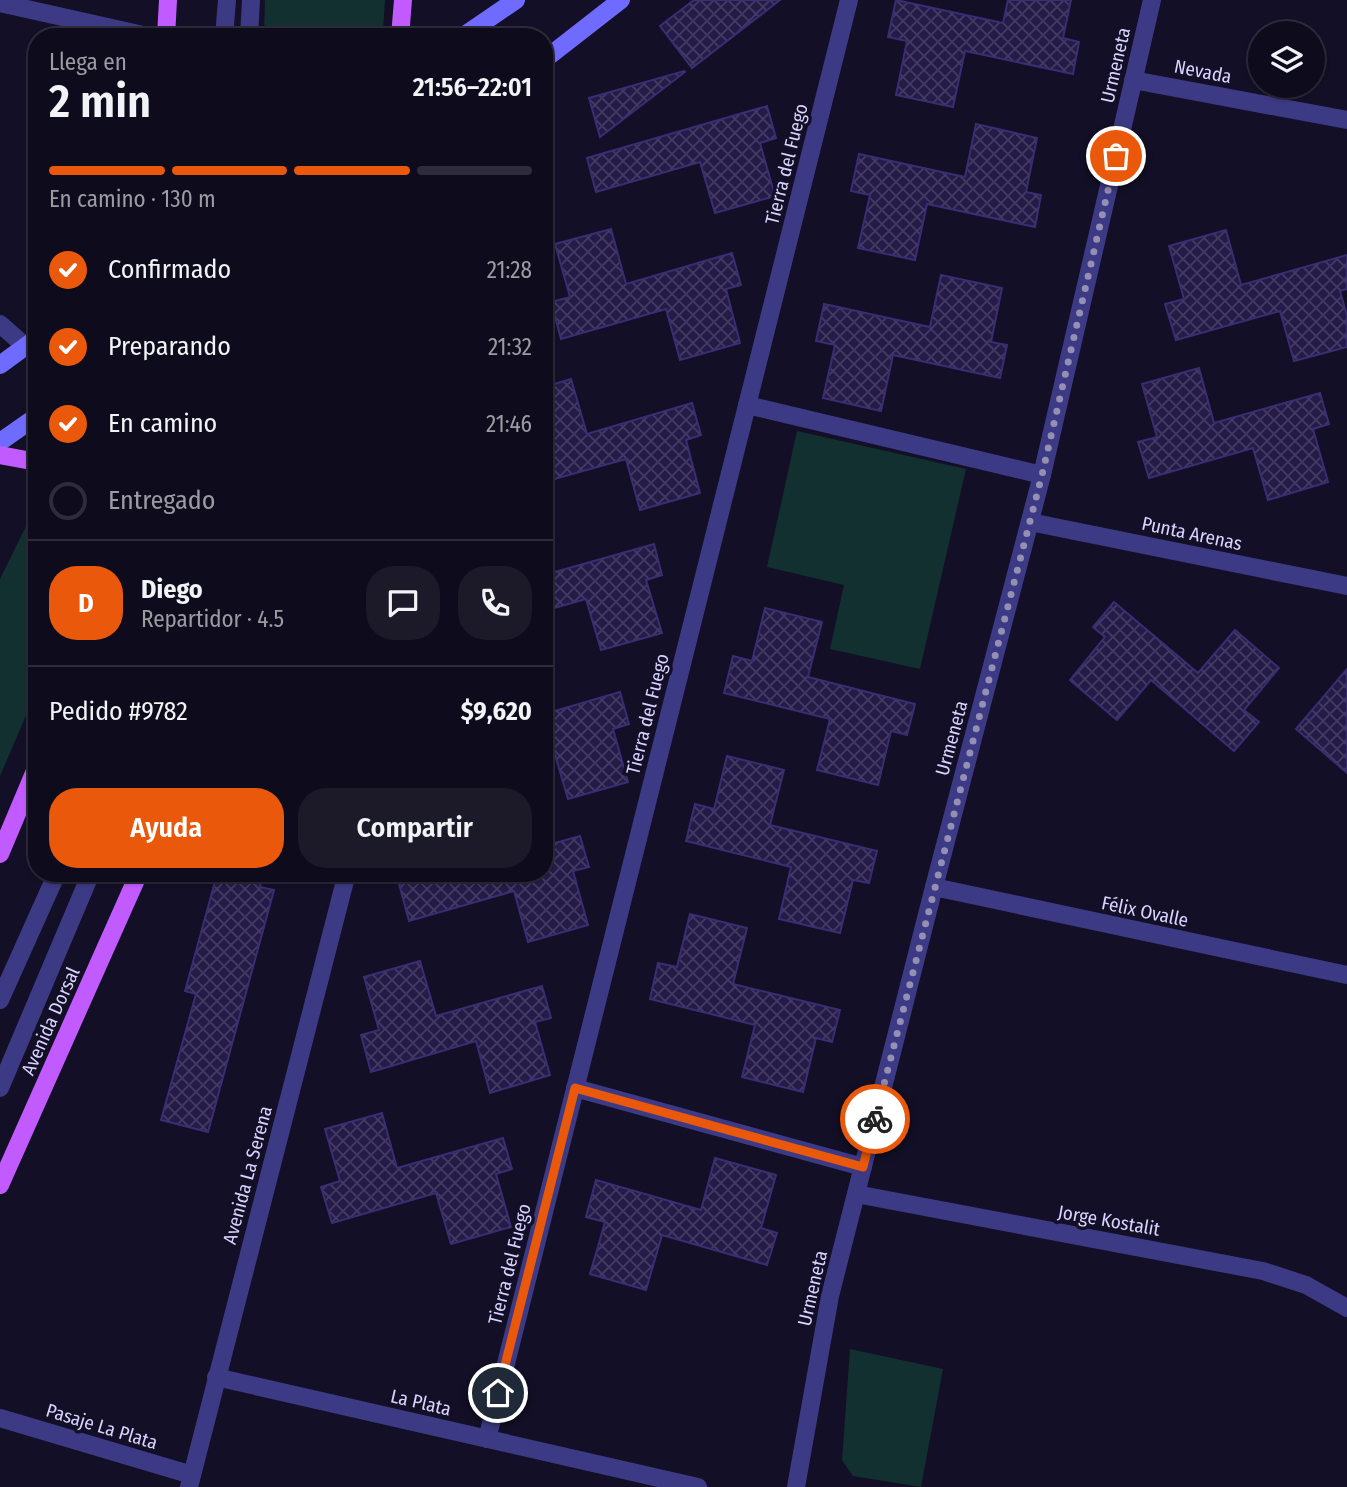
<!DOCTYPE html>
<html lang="es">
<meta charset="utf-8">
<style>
body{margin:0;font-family:"Fira Sans Condensed",sans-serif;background:#1c1929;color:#f1f3f6;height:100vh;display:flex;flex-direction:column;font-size:26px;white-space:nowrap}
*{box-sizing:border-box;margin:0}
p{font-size:23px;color:#9b9ba3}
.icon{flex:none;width:38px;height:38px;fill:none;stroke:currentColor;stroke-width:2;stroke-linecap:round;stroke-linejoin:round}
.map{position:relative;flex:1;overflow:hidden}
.sheet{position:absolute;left:28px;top:28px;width:525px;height:854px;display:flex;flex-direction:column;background:#0e0b1c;border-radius:28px;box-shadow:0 2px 5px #0004,0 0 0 2px #2e2b3b}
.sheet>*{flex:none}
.controls{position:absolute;left:1248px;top:21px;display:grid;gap:14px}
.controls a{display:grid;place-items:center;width:77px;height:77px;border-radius:50%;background:#0e0b1c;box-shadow:0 2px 5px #0004,0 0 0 2px #2e2b3b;font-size:35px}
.pin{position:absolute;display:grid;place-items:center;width:60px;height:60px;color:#fff;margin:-30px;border:4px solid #fff;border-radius:50%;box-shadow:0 2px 7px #0007}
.courier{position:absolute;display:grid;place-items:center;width:70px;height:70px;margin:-35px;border:5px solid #ea580c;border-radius:50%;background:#fff;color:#222;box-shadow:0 2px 9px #0007}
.headline em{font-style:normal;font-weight:600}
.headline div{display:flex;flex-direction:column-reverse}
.headline{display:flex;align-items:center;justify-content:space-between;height:119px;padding:0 21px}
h1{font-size:46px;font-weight:600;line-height:52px}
.bar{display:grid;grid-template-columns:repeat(4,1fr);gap:10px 7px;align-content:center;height:84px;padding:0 21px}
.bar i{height:9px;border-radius:5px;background:#2e2b3b}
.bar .selected{background:#ea580c}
.bar p{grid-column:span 4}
.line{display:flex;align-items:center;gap:18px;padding:0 21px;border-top:2px solid #2e2b3b}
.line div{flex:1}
.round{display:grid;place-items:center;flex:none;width:74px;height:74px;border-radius:28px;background:#1c1929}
ol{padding:0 21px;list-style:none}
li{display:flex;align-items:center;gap:21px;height:77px}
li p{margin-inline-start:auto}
li .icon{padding:7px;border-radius:50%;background:#ea580c;color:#fff;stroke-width:4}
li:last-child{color:#9b9ba3}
li i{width:38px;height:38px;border:4px solid #2e2b3b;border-radius:50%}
.cta{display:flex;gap:14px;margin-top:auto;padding:14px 21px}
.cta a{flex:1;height:80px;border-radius:28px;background:#ea580c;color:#fff;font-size:28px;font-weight:600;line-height:80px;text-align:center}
.cta a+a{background:#1c1929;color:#f1f3f6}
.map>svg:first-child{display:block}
</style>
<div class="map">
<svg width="1347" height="1487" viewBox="0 0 1347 1487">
<defs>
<pattern id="building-cross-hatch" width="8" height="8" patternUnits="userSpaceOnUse" patternTransform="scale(1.75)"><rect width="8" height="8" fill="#241b47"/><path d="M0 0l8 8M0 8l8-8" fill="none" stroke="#433b63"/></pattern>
</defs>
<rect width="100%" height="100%" fill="#130f26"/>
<g fill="#12302f">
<polygon points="265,0 385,0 383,32 375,37 264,37"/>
<polygon points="797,431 966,469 920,669 830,649 844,585 767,567"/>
<polygon points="33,512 37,512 37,690 0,776 0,579"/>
<polygon points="850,1349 943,1369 921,1487 853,1476 842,1460"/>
</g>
<g fill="url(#building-cross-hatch)" stroke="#3b2d73" stroke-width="2">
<polygon points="694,0 780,0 692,68 660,26"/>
<polygon points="896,0 1003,23 1008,0 1071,0 1063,38 1079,42 1073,74 965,51 953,107 896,95 907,41 888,37"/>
<polygon points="684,71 685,72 600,137 589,98"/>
<polygon points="767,106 776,138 760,143 775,196 715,213 700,162 596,192 587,158"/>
<polygon points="976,124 1037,138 1026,192 1041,195 1035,227 927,204 915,260 858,248 870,195 851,191 859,154 965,177"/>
<polygon points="611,229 626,284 732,253 741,285 726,289 740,343 680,360 666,309 561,339 551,302 570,297 555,244"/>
<polygon points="1226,230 1241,285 1347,255 1347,289 1340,291 1347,316 1347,347 1294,361 1280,311 1176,340 1165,304 1184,299 1169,246"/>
<polygon points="941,275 1002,288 991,342 1007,345 1000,378 893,355 881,411 823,398 835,345 816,341 824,304 930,327"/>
<polygon points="1199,368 1214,423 1320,393 1329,424 1313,429 1328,482 1268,500 1253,448 1149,478 1138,442 1157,437 1142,384"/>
<polygon points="571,379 587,434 692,403 701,435 686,440 700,493 640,510 626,459 544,482 544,387"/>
<polygon points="654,544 662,575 646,580 662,633 601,650 586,599 544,611 544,575"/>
<polygon points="1114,602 1198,673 1235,630 1279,668 1244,710 1259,722 1234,751 1151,680 1117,720 1070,680 1105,637 1093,627"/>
<polygon points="765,608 822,622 808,677 915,704 907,735 891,731 878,785 817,770 830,719 724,693 733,656 752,661"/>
<polygon points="1347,669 1347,773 1296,729"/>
<polygon points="620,692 629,724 613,729 628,782 568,799 553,748 544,750 544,714"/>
<polygon points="727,756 784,770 770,825 877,851 869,883 853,880 840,933 779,919 791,867 686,841 695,804 714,809"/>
<polygon points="580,836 589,867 573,871 588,925 528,942 514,891 409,921 399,884 437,873 544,873 544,846"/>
<polygon points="233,873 263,873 260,887 274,890 208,1132 161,1120 196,994 185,991 216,878 231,882"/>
<polygon points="690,914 747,928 733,984 840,1010 832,1042 816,1038 803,1092 742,1077 755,1025 650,999 658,963 677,967"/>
<polygon points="420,961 436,1016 542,986 551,1018 535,1022 550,1075 490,1093 476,1041 371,1072 361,1035 379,1030 364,977"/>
<polygon points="382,1113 397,1168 503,1138 512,1169 496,1174 511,1227 451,1244 436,1193 332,1223 321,1187 340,1181 325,1129"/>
<polygon points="715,1158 776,1175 761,1228 777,1233 767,1265 662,1235 646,1290 590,1274 605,1222 586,1217 596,1180 701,1210"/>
</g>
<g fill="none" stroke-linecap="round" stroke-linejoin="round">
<g stroke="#3d3a85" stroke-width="18">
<polyline points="224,37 227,0"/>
<polyline points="249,37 251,0"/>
<polyline points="0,1000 57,873"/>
<polyline points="0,1088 91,873"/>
</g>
<g stroke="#3d3a85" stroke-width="18">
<polyline points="0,3 152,37"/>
<polyline points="1133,80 1347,120"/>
<polyline points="0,324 25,346"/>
<polyline points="747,405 1042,475"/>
<polyline points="1030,522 1347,586"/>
<polyline points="934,887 1347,975"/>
<polyline points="575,1088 863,1167"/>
<polyline points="856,1194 1263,1271 1306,1285 1347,1308"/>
<polyline points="216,1377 698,1487"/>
<polyline points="0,1418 192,1475"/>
<polyline points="487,1439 849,0"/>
<polyline points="189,1487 347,873"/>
</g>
<polyline stroke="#3d3a85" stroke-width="18" points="796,1487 830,1296 934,887 1042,475 1152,0"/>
<g stroke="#6f6bff" stroke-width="18">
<polyline points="462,37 516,0"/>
<polyline points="544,60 621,0"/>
<polyline points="0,365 37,338"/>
<polyline points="0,442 37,416"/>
</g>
<g stroke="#c25bff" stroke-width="18">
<polyline points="166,37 168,0"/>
<polyline points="400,37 403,0"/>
<polyline points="0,455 37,462"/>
<polyline points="0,854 37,766"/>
<polyline points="0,1185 139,873"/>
</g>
</g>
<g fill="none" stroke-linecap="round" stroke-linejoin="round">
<polyline stroke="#948fb3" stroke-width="7" stroke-dasharray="0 12.6" points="875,1119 1042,475 1116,156"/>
<polyline stroke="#ea580c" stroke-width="9" points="498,1393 575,1088 863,1167 875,1119"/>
</g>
<g text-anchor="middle" stroke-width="7" stroke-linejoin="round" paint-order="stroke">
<g font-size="19" fill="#d9d4ff" stroke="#130f26">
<text transform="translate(1115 65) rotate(-77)" y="7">Urmeneta</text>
<text transform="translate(1203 71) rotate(11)" y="7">Nevada</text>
<text transform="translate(786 164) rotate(-76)" y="7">Tierra del Fuego</text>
<text transform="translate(1192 533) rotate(12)" y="7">Punta Arenas</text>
<text transform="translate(647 714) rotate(-76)" y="7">Tierra del Fuego</text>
<text transform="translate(951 738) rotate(-75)" y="7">Urmeneta</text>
<text transform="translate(1145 911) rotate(12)" y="7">Félix Ovalle</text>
<text transform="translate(50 1021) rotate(-66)" y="7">Avenida Dorsal</text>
<text transform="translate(247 1175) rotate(-75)" y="7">Avenida La Serena</text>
<text transform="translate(1109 1220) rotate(10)" y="7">Jorge Kostalit</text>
<text transform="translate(509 1264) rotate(-76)" y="7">Tierra del Fuego</text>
<text transform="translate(812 1288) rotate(-77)" y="7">Urmeneta</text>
<text transform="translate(421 1402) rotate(13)" y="7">La Plata</text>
<text transform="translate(102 1426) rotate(17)" y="7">Pasaje La Plata</text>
</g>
</g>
</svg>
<div class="controls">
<a><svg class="icon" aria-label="layers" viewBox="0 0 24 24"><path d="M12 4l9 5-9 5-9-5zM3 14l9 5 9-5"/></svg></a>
</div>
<div class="pin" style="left:1116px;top:156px;background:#ea580c"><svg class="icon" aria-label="bag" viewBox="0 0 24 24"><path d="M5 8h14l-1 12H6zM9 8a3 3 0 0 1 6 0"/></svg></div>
<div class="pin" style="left:498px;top:1393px;background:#1f2937"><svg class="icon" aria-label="home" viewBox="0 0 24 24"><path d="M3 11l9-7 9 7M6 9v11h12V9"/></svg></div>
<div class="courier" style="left:875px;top:1119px"><svg class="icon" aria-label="bike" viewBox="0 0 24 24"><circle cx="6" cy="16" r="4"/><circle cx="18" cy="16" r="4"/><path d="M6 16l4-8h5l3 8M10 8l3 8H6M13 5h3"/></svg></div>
<section class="sheet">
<div class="headline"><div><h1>2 min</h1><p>Llega en</p></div><em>21:56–22:01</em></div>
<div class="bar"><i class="selected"></i><i class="selected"></i><i class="selected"></i><i></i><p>En camino · 130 m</p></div>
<ol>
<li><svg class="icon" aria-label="check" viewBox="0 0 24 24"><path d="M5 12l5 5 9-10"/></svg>Confirmado<p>21:28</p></li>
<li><svg class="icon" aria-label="check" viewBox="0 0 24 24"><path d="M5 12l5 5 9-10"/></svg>Preparando<p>21:32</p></li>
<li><svg class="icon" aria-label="check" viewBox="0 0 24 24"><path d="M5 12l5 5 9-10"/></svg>En camino<p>21:46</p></li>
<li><i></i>Entregado</li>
</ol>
<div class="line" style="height:126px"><b class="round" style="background:#ea580c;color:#fff">D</b><div><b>Diego</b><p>Repartidor · 4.5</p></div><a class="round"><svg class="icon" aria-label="chat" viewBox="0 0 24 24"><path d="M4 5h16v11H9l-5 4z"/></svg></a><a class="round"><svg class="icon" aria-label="phone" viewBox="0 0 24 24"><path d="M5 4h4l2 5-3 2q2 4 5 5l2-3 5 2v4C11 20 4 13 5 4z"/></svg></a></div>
<div class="line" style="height:91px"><div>Pedido #9782</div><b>$9,620</b></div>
<div class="cta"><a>Ayuda</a><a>Compartir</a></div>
</section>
</div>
